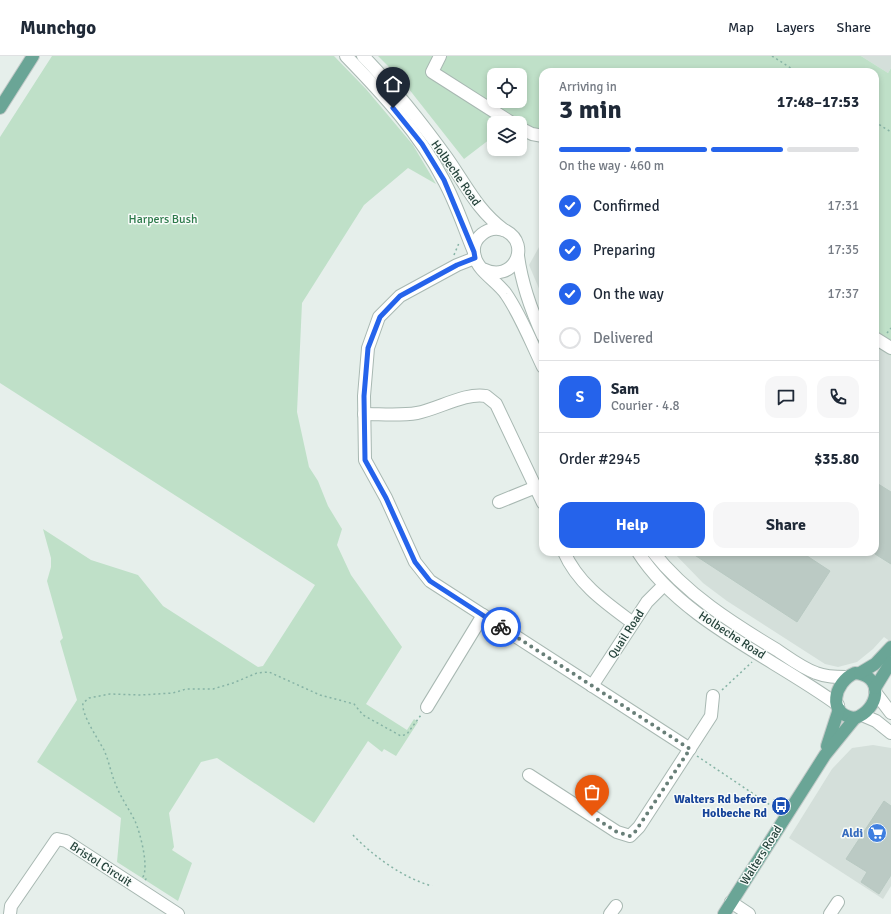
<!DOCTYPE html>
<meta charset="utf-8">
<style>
body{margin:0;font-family:Signika,sans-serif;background:#f6f6f7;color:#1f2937;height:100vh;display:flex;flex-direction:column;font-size:15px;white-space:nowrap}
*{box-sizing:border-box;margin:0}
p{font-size:13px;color:#747a83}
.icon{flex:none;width:22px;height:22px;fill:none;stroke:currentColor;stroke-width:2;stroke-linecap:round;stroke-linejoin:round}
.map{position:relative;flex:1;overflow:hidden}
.details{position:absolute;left:539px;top:12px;width:340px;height:488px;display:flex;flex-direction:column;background:#fff;border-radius:12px;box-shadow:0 2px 6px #0003}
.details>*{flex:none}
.buttons{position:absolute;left:487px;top:12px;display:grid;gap:8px}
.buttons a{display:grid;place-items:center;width:40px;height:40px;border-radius:8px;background:#fff;box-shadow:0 2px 6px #0003;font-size:20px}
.pin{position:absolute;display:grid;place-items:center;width:34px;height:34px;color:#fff;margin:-41px -17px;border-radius:50% 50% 50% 0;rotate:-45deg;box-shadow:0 0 4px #0007}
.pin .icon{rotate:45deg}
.courier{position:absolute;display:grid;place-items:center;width:40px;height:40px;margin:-20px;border:3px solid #2563eb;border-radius:50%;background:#fff;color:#222;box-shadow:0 1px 5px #0007}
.head em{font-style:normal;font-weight:800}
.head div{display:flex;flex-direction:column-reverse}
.head{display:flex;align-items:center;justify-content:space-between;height:68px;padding:0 20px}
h1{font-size:26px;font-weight:800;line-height:30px}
.bar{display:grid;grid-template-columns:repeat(4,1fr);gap:6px 4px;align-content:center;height:48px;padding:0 20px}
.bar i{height:5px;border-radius:3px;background:#e0e1e3}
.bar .active{background:#2563eb}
.bar p{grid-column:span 4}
.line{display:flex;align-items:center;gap:10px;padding:0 20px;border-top:1px solid #e0e1e3}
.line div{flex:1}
.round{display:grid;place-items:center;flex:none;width:42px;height:42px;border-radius:12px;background:#f6f6f7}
ol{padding:0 20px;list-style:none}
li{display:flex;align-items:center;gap:12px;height:44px}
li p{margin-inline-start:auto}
li .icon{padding:4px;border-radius:50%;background:#2563eb;color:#fff;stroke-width:4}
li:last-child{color:#747a83}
li i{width:22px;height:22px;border:2px solid #e0e1e3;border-radius:50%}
.button{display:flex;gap:8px;margin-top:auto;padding:8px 20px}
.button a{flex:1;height:46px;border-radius:12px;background:#2563eb;color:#fff;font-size:16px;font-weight:800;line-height:46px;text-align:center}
.button a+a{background:#f6f6f7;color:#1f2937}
header{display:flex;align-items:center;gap:24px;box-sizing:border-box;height:56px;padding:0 20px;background:#fff;border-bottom:1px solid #e0e1e3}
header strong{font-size:19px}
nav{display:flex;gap:22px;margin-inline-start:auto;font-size:14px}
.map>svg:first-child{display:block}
</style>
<header>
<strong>Munchgo</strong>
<nav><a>Map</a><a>Layers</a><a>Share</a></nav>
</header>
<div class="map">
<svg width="891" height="858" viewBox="0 0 891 858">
<rect width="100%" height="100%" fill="#e6efeb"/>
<g fill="#d4dfda">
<polygon points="861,0 891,0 891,12 888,17"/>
<polygon points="543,184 543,242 529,209"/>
<polygon points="875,290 891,300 891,586 884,581 873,593 857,606 838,611 825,608 727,545 703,527 673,496 875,496"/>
<polygon points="873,689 891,692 891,830 883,843 789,782 832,713 852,692"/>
</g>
<g fill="#bfe0c8" fill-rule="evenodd">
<polygon points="52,0 334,0 366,33 413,89 436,128 408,112 364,149 302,247 297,356 309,411 318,425 328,450 342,473 337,489 351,519 402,591 366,648 407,674 414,663 418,666 396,700 384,693 382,696 368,685 314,767 217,702 201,706 169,757 174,791 172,794 192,807 178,845 117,806 121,762 37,706 77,644 60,585 63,582 47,525 51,511 51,502 43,473 91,504 138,519 163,550 258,611 263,610 315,529 0,327 0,81"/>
<path d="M378,0H861L888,17L891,12V300L875,290V16H543V88L526,81L520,67H494V80L464,103L401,23ZM494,19H520V45H494Z"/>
</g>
<g fill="#bbcac4" stroke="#b8c9c2">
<polygon points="875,426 891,436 891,508 875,498"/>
<polygon points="690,496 801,496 830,515 797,566"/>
<polygon points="884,745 891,750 891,819 879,838 861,826 867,816 846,803"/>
</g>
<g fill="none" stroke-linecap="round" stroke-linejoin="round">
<g stroke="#a8b8b2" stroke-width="14">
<g id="minor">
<path d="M346,0C382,37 420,78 444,125C456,147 464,172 474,196"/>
<path d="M363,0C394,32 421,66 447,102C466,129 477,154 504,174"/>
<polyline points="440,0 432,16 512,67"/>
<polyline points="520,72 532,78 543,80"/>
<path d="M518,200C522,229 531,254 543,280"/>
<polyline points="475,202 457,209 400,240 379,261 368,292 364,340 365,404 386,442 415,506 430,525 690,693"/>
<path d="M483,213C513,228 532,189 506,175C489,167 469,183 475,201C478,215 498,226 506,238C520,258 532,288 543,311"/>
<polyline points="875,282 891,292"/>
<path d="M364,358C381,358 400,360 417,357C438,353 466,336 486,340L496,348L543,447"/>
<polyline points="499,446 536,431"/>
<path d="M564,496C578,528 606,547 633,567"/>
<path d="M638,496C681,564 774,602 838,649"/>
<path d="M653,496C686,538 732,567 777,594C789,602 802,612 816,617C826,621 836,621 846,621"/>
<polyline points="592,630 647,546 664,529"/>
<polyline points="875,636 891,657"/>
<polyline points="427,651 483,559"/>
<polyline points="862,659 876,665 891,677"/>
<polyline points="529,719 617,776 630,780 639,771 711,660 713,640"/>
<polyline points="731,846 749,858"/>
<polyline points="10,858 11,850 57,783 66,785 178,858"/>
<polyline points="610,858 616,850"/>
<polyline points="830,858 838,846"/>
</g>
</g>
<g stroke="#c2cac8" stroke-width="14">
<g id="major">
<polyline points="0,52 33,0"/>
<path d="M855,617C885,620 879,654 855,662C826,659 834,626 855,617Z"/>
<polyline points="860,617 875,608 891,591"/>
<polyline points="875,632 891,606"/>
<polyline points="827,690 839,653"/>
<polyline points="724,858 825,699 855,662"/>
</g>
</g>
<g stroke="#86b3a5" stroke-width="1.5" stroke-dasharray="2 3" stroke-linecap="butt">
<polyline points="772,0 797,16"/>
<polyline points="875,66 891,76"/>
<polyline points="454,199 459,187"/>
<polyline points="887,277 891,272"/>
<polyline points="722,634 752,606"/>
<polyline points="697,700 776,753"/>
<path d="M353,779C373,800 403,822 432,830"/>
<path d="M145,824L146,823L143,821C149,810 140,776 135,765C129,753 121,742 116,729C111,718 109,705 104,694C98,683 81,658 83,647L89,642L110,638L141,639L173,637L186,633H213L233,627L257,617L269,616L320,639L354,648L363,659L401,680L407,678L421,659"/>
</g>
<use href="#minor" stroke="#fff" stroke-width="12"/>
<use href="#major" stroke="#6aa596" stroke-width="12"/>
</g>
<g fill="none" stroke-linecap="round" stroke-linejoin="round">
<polyline stroke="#687f78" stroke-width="4" stroke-dasharray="0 7.2" points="501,571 690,693 635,776 630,780 617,776 592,760"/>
<polyline stroke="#2563eb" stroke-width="5" points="393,52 422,88 444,124 474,196 475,202 457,209 400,240 380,261 368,292 364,340 365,404 386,442 415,506 430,525 501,571"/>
</g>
<defs>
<g id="bus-disc" transform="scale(1)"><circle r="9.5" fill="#1a4fb4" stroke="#f7fbf9"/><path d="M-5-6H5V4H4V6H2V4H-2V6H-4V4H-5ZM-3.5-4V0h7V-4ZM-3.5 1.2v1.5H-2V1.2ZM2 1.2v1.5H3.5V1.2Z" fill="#fff"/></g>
<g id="supermarket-disc" transform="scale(1)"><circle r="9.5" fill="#3f7fe0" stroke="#f7fbf9"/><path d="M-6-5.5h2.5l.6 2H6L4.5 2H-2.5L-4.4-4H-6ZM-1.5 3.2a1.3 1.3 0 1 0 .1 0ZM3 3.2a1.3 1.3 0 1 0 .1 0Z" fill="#fff"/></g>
</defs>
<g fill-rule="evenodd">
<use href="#bus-disc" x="781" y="750"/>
<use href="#supermarket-disc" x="877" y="777"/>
</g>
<g text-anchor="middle" stroke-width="3" stroke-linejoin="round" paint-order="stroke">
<g font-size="12" fill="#24423a" stroke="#f7fbf9">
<text transform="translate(456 117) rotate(55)" y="4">Holbeche Road</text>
<text transform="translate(626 578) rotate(-57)" y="4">Quail Road</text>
<text transform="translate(732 579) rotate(33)" y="4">Holbeche Road</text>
<text transform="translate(761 799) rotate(-58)" y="4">Walters Road</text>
<text transform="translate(101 808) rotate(33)" y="4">Bristol Circuit</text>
</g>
<g font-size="12" fill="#2d7a4b" stroke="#f7fbf9">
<text x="163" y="167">Harpers Bush</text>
</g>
<g font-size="12" font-weight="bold" fill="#164399" stroke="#f7fbf9" text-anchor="end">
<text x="767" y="747">Walters Rd before<tspan x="767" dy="14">Holbeche Rd</tspan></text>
</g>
<g font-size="12" font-weight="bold" fill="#366cbe" stroke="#f7fbf9" text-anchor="end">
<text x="863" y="781">Aldi</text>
</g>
</g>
</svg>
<div class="buttons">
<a><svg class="icon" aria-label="locate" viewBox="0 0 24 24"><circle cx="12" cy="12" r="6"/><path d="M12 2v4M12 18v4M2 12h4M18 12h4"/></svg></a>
<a><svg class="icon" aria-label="layers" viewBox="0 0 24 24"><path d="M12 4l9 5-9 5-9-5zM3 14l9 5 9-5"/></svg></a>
</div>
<div class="pin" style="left:592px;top:760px;background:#ea580c"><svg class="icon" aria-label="bag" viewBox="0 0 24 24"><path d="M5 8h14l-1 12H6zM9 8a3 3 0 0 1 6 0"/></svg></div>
<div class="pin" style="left:393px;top:52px;background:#1f2937"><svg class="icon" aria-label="home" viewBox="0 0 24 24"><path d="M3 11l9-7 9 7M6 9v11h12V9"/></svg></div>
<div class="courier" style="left:501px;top:571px"><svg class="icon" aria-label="bike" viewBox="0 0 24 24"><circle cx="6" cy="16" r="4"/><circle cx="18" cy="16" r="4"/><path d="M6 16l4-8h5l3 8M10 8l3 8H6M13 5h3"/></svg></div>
<section class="details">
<div class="head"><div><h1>3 min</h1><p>Arriving in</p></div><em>17:48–17:53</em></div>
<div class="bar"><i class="active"></i><i class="active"></i><i class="active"></i><i></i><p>On the way · 460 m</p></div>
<ol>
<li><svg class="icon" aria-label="check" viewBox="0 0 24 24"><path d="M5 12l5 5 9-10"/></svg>Confirmed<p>17:31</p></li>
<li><svg class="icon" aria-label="check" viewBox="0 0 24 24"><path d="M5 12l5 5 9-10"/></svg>Preparing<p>17:35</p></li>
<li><svg class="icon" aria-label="check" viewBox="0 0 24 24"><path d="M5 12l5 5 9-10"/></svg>On the way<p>17:37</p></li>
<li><i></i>Delivered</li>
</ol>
<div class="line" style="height:72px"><b class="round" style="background:#2563eb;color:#fff">S</b><div><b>Sam</b><p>Courier · 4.8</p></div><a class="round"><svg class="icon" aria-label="chat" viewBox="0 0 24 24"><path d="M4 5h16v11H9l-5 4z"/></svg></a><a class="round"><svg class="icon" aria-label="phone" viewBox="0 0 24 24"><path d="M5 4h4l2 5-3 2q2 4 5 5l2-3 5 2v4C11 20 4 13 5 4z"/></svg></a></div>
<div class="line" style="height:52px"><div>Order #2945</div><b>$35.80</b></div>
<div class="button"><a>Help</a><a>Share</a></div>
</section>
</div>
